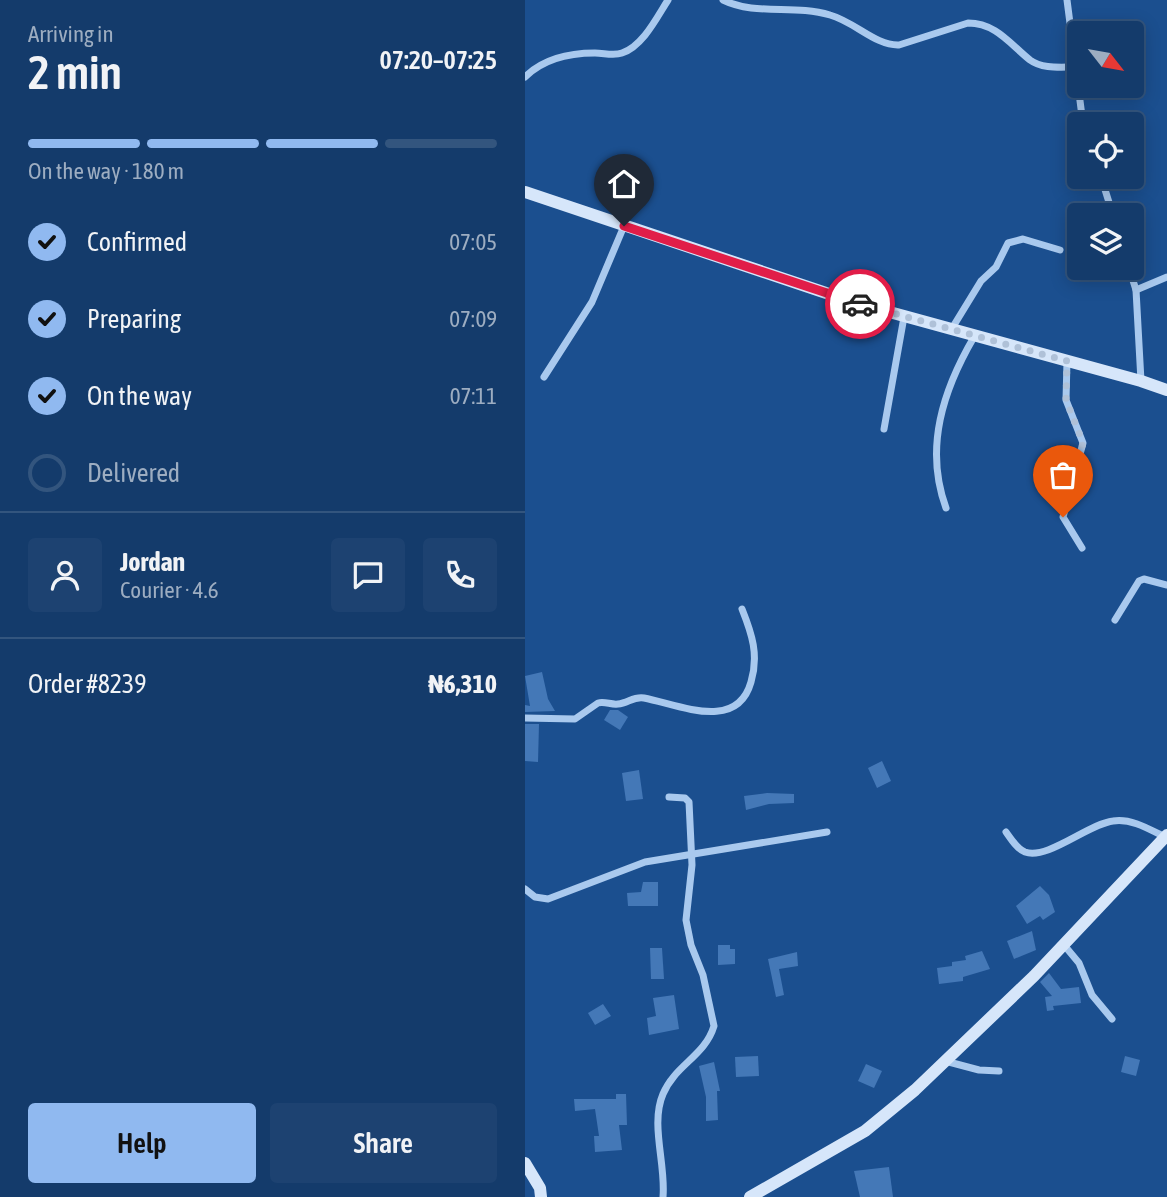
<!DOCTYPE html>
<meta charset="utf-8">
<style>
body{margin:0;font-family:"Asap Condensed",sans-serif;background:#1d4271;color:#f1f3f6;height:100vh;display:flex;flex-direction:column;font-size:26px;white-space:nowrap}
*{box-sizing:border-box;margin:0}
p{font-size:23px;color:#9dadc1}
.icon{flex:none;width:38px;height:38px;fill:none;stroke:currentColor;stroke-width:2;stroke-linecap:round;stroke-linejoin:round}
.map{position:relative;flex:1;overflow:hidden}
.panel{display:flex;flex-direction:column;background:#143b6b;width:525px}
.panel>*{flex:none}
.needle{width:46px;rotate:121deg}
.buttons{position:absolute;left:542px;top:21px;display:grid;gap:14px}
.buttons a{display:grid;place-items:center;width:77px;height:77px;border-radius:7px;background:#143b6b;box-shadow:0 4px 18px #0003,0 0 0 2px #33557e;font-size:35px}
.pin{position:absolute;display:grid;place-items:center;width:60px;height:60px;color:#fff;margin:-72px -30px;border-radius:50% 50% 50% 0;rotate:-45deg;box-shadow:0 0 7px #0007}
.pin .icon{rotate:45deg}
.courier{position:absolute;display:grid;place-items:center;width:70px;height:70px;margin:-35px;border:5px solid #e11d48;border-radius:50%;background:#fff;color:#222;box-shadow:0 2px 9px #0007}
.overview em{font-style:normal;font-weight:600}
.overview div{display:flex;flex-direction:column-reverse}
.overview{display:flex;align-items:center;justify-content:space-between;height:119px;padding:0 28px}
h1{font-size:46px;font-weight:600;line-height:52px}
.bar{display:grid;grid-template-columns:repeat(4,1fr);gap:10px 7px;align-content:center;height:84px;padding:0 28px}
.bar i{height:9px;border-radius:5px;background:#33557e}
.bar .active{background:#90b9f0}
.bar p{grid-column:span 4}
.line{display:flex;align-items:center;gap:18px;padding:0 28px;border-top:2px solid #33557e}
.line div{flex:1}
.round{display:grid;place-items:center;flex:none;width:74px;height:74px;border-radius:7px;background:#1d4271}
ol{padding:0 28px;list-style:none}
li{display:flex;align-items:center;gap:21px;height:77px}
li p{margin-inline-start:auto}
li .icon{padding:7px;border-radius:50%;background:#90b9f0;color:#111;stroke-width:4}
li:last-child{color:#9dadc1}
li i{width:38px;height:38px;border:4px solid #33557e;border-radius:50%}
.action{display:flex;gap:14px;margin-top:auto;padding:14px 28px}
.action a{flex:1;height:80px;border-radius:7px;background:#90b9f0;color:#111;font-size:28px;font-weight:600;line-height:80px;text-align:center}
.action a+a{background:#1d4271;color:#f1f3f6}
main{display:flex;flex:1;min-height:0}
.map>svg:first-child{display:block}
</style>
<main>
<section class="panel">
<div class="overview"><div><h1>2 min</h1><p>Arriving in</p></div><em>07:20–07:25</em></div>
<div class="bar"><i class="active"></i><i class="active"></i><i class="active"></i><i></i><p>On the way · 180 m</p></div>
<ol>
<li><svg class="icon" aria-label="check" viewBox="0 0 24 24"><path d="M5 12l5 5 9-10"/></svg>Confirmed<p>07:05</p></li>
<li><svg class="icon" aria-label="check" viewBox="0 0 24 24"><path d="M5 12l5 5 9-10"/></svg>Preparing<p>07:09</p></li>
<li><svg class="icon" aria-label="check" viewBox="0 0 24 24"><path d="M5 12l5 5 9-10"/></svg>On the way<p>07:11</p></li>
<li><i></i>Delivered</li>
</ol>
<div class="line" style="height:126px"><a class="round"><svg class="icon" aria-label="person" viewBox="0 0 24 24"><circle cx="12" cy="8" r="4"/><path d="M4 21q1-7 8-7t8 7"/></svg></a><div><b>Jordan</b><p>Courier · 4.6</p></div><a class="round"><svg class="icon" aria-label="chat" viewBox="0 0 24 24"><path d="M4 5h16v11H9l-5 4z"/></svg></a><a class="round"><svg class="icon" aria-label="phone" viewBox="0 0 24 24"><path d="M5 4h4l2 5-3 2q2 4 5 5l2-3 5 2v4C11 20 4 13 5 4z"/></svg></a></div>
<div class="line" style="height:91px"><div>Order #8239</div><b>₦6,310</b></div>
<div class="action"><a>Help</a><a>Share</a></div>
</section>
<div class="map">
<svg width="642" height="1197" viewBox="0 0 642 1197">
<rect width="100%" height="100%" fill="#1b4f8f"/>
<g fill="#4478b7">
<polygon points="17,672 23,699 30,711 0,712 0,705 5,706 0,676"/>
<polygon points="85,710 93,710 103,717 95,730 79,720"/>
<polygon points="0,724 14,724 13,762 0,761"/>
<polygon points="357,761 366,781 352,788 343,768"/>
<polygon points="114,770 118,799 101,801 97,773"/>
<polygon points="242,793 269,794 269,803 244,804 221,810 219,796"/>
<polygon points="118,882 133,882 133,906 103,906 102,893 116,892"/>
<polygon points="515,886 524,895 530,912 518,920 515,916 502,924 491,906"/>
<polygon points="507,931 511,950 489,959 482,941"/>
<polygon points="193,945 205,945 205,949 210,949 210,964 193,965"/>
<polygon points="125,948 137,948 139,979 126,979"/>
<polygon points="457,951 465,969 438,977 438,981 414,984 412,968 427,966 427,962 441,960 440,956"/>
<polygon points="272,952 273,966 254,969 259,995 251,997 243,959"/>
<polygon points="524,973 536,989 554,987 556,1003 528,1006 529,1010 522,1011 520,997 527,996 515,982"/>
<polygon points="149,995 154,1029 124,1035 122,1018 131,1016 128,998"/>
<polygon points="78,1004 86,1016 70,1025 63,1013"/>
<polygon points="233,1056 234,1076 211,1077 210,1057"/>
<polygon points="600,1056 615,1060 611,1076 596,1072"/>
<polygon points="189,1062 195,1091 192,1091 193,1120 181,1121 181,1097 174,1066"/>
<polygon points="341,1064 357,1071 349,1088 333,1081"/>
<polygon points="91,1094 101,1094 102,1125 94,1125 97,1150 70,1152 69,1136 74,1136 70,1109 50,1111 49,1099 91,1099"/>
<polygon points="364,1167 368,1197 335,1197 329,1171"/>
</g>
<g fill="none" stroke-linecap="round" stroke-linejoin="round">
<g stroke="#a9c9ee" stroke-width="7">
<path d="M198,0C231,16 269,4 305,15C330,22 351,46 374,45L443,23C471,23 485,44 505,60C517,69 535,67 549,67"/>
<polyline points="542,0 558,124"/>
<path d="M0,77C18,59 45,53 70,53C79,53 89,56 97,53C118,46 132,17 143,0"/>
<polyline points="576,177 588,215"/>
<polyline points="604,268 611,290 616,381"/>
<polyline points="611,290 642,277"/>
<polyline points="426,330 456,281 471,267 483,243 498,239 535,250"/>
<polyline points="542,361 541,400 558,443 538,517 557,548"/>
<polyline points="19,377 67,302 99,226"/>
<polyline points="359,429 379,317"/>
<path d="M421,508C399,448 418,390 449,337"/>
<polyline points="590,620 614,581 619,579 642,585"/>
<path d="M0,718L50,719L73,703C80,701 86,705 93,704C103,703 109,696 119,698C155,705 212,732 226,682C234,655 227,634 217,609"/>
<path d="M481,832C486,839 492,849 500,852C523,860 563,824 588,821C606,818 624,829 640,837"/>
<polyline points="0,889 10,897 23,899 120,862 302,832"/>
<polyline points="539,945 554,963 567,995 587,1019"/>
<polyline points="420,1061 454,1070 474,1071"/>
<path d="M138,1197C141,1164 125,1124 138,1094C150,1065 180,1056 189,1026L178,975L166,945L161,920L167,865L164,802L160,798L144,797"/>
</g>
<g stroke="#d6e6fa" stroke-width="12">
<polyline points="0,192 328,302 616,381 642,390"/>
<polyline points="0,1163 15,1188 16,1197"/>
<polyline points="225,1197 340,1131 390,1090 509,976 642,835"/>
</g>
</g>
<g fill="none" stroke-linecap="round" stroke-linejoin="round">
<polyline stroke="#afc1d8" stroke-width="7" stroke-dasharray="0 12.6" points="335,304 542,361 541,400 558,443 538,517"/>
<polyline stroke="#e11d48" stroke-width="9" points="99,226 335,304"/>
</g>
</svg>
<div class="buttons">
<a><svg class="needle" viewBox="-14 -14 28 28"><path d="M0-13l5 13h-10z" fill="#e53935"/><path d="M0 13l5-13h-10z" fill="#9dadc1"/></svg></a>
<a><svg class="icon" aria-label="locate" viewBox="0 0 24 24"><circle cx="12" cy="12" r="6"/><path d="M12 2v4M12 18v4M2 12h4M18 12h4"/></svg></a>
<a><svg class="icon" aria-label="layers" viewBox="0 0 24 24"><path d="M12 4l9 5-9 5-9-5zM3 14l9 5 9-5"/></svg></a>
</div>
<div class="pin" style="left:538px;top:517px;background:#ea580c"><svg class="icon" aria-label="bag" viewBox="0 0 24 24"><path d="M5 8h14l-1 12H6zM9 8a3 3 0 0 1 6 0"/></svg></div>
<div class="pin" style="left:99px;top:226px;background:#1f2937"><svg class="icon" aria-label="home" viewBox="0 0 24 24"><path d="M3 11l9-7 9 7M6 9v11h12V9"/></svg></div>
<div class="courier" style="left:335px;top:304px"><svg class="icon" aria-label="car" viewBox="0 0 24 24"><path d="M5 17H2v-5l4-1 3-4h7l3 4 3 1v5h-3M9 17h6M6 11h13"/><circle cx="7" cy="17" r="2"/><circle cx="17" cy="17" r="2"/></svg></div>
</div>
</main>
